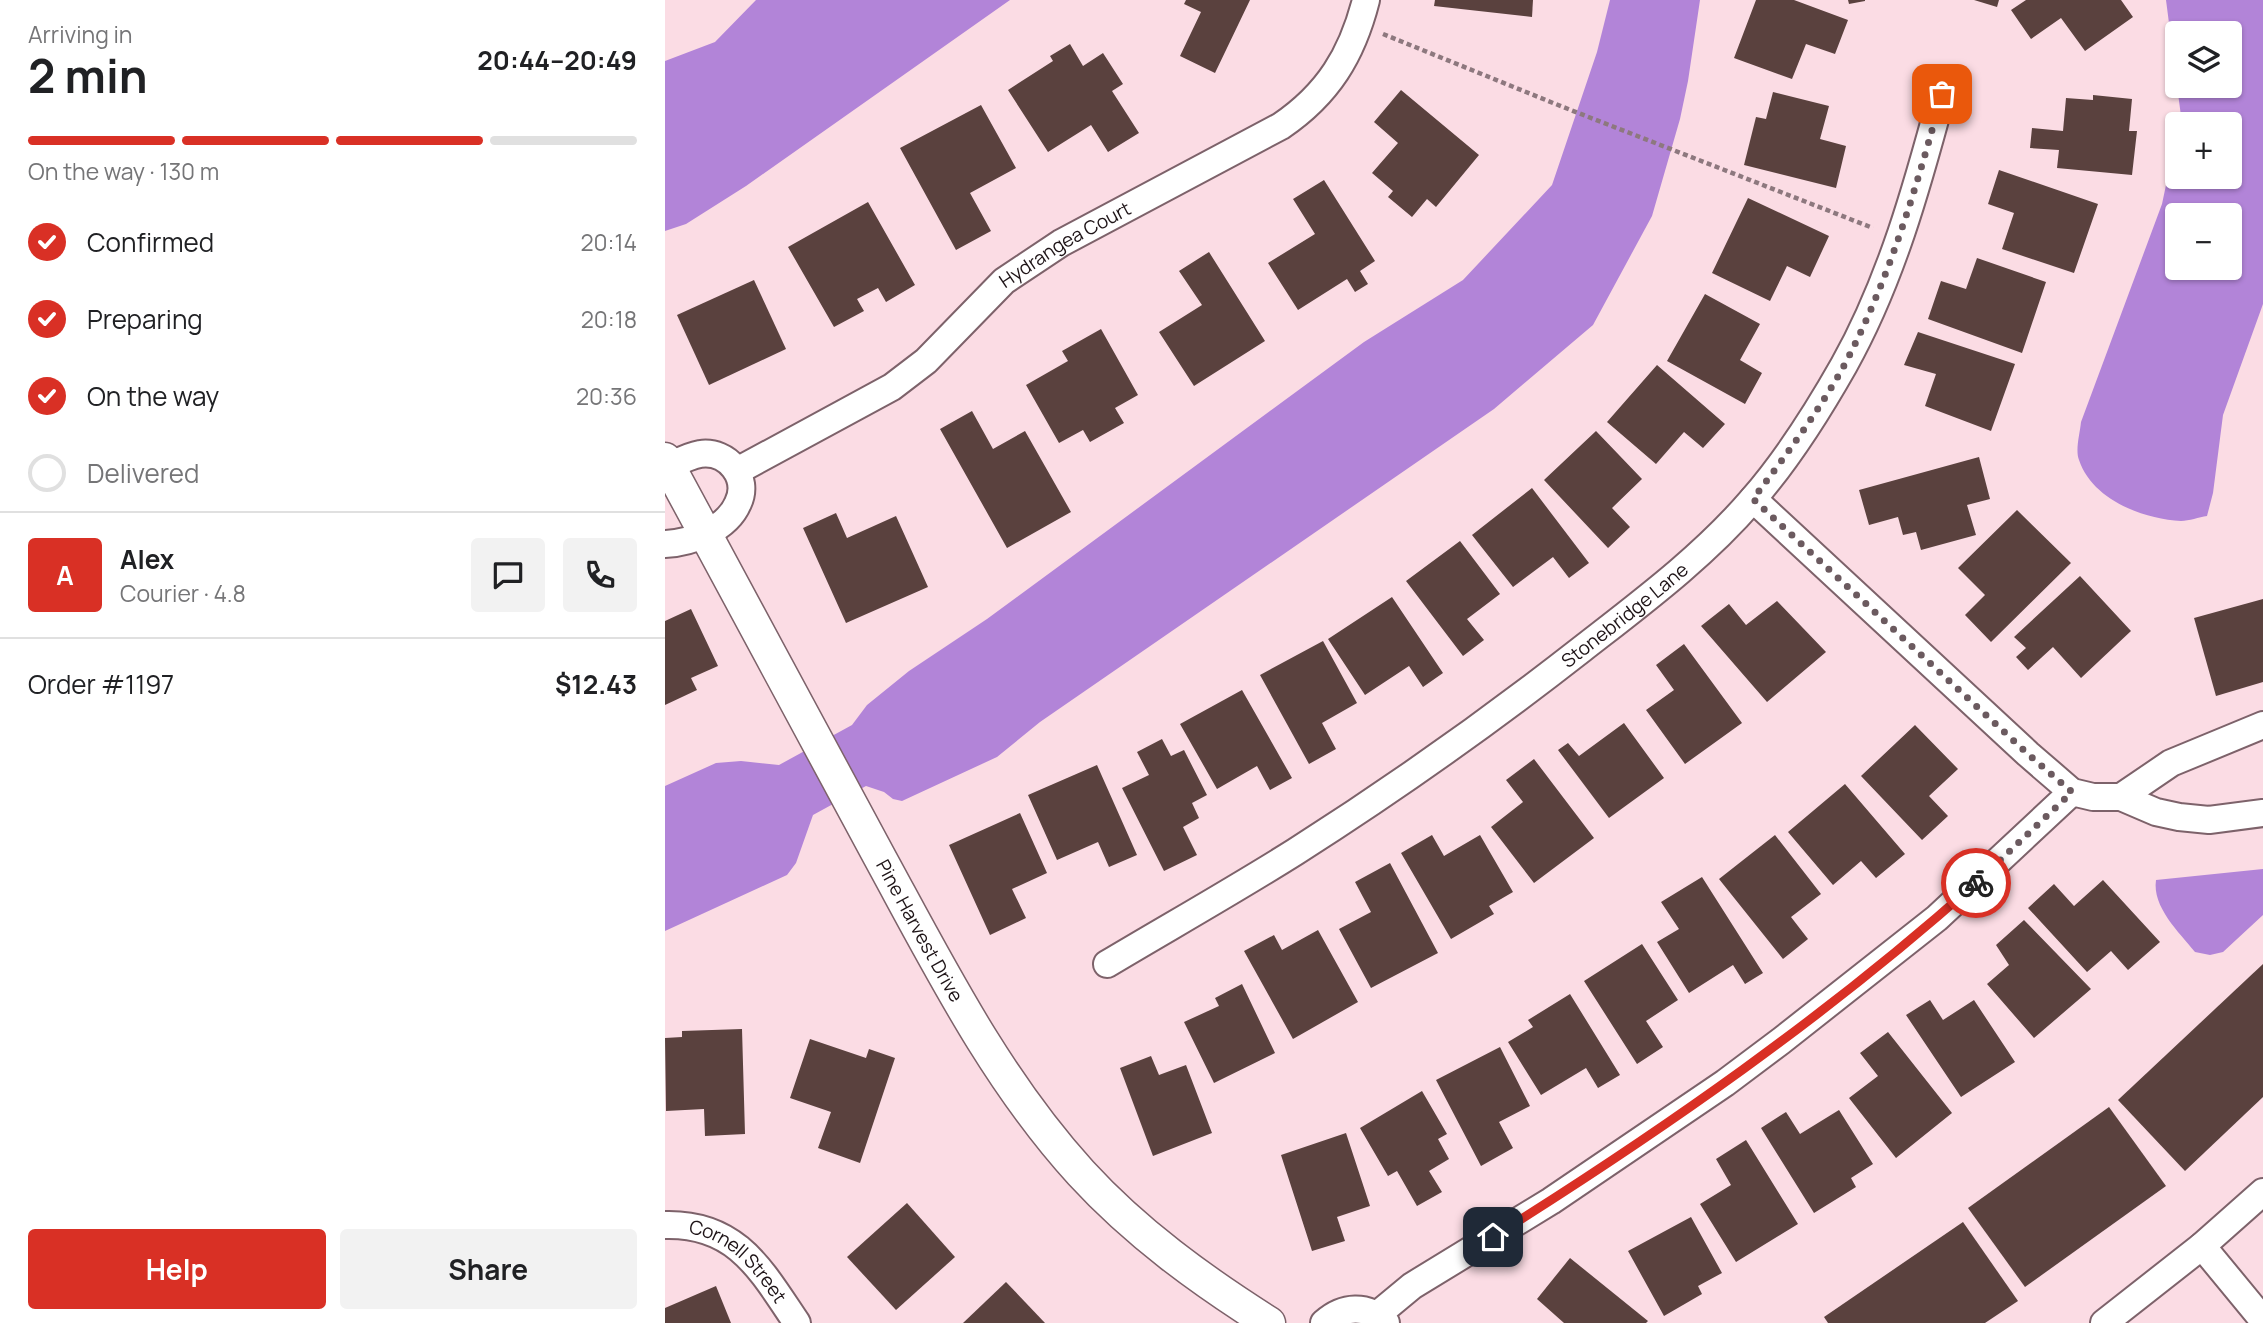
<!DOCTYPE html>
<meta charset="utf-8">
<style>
body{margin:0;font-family:Manrope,sans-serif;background:#f2f2f2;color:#202124;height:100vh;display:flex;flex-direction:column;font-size:26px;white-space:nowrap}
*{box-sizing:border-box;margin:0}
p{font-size:23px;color:#757577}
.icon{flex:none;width:38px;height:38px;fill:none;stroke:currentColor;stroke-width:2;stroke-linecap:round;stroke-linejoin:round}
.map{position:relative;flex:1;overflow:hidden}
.panel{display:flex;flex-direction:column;background:#fff;width:665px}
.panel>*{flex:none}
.fabs{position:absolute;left:1500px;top:21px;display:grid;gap:14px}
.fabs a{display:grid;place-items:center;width:77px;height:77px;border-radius:7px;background:#fff;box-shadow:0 2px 5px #0004;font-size:35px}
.pin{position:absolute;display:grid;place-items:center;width:60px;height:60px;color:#fff;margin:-30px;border-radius:14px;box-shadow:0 4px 10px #0006}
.courier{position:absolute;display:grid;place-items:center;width:70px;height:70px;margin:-35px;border:5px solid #d93025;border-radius:50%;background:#fff;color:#222;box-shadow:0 2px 9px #0007}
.overview em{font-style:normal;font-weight:700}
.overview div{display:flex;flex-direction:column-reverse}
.overview{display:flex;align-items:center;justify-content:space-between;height:119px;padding:0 28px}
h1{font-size:46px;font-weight:700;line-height:52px}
.bar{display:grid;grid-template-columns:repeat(4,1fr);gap:10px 7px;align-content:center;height:84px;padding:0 28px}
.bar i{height:9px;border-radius:5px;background:#e0e0e0}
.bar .current{background:#d93025}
.bar p{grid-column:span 4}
.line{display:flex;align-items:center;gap:18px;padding:0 28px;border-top:2px solid #e0e0e0}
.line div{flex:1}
.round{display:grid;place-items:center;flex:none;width:74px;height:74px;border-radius:7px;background:#f2f2f2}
ol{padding:0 28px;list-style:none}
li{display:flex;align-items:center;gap:21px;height:77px}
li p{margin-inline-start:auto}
li .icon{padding:7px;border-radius:50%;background:#d93025;color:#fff;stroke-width:4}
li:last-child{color:#757577}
li i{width:38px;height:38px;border:4px solid #e0e0e0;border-radius:50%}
.button{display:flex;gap:14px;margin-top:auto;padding:14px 28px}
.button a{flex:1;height:80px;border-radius:7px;background:#d93025;color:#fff;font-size:28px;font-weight:700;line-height:80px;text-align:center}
.button a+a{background:#f2f2f2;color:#202124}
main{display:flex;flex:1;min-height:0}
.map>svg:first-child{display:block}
</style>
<main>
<section class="panel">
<div class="overview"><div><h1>2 min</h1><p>Arriving in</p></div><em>20:44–20:49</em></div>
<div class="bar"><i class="current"></i><i class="current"></i><i class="current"></i><i></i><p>On the way · 130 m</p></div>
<ol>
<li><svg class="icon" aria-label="check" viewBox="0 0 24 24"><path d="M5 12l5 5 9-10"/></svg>Confirmed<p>20:14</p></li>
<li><svg class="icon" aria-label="check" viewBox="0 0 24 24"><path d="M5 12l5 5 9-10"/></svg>Preparing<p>20:18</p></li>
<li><svg class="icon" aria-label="check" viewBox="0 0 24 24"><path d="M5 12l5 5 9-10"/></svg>On the way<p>20:36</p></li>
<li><i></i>Delivered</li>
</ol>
<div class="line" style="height:126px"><b class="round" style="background:#d93025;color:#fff">A</b><div><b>Alex</b><p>Courier · 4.8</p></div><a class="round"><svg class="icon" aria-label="chat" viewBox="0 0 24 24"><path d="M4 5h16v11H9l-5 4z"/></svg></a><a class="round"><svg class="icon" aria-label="phone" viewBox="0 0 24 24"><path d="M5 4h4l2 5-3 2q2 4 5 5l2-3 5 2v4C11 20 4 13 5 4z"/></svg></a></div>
<div class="line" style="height:91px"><div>Order #1197</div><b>$12.43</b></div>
<div class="button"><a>Help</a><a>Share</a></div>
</section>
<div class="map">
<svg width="1598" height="1323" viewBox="0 0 1598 1323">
<rect width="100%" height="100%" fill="#fbdce4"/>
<g fill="#b284d8" fill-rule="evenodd">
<polygon points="91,0 345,0 81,186 21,224 0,231 0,61 50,42"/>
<polygon points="945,0 1035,0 1023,81 1015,119 987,216 928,325 829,409 375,722 332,757 237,801 228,799 219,792 201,786 148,815 131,863 122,875 0,931 0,786 51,763 76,761 114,765 187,725 202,705 244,671 322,619 699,342 798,280 887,185 932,52"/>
<path d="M1501,0H1598V304L1558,415L1548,493L1542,516C1534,517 1524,521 1516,521C1477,519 1427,499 1414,460C1410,450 1415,433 1416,422L1497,204L1512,133V177H1564V124H1514L1516,116L1512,86H1564V33H1512V85ZM1564,215V268H1512V215Z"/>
<path d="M1598,869V915L1558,952L1545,955L1530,952C1514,932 1487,907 1491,880Z"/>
</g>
<g fill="#5a413e">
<polygon points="521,0 585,0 550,73 515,56 536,12 519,4"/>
<polygon points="770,0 868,0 867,17 769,6"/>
<polygon points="1091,0 1129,0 1183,20 1170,54 1141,44 1127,79 1069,58"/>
<polygon points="1183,0 1200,0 1200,1 1184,4"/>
<polygon points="1309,0 1334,0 1332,7"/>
<polygon points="1361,0 1456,0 1468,17 1420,51 1396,18 1366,39 1346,10"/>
<polygon points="405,44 418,66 438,53 458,84 447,91 474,133 443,152 426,125 383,152 343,90 388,61 385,56"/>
<polygon points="736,90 814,155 771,207 762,199 747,217 723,197 728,191 707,173 733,143 709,122"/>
<polygon points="1108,92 1164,106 1155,139 1181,146 1171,188 1079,165 1091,117 1101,119"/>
<polygon points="1428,95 1467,99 1464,131 1472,131 1467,175 1392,168 1394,150 1365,148 1367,128 1398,131 1401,98 1428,100"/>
<polygon points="316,105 351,168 305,193 326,231 291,250 235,148"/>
<polygon points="1334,170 1433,204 1409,273 1337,249 1349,213 1323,204"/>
<polygon points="659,180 710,261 695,271 703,284 690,292 682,279 633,310 603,263 650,234 628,199"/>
<polygon points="1083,198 1164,236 1145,277 1122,266 1105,301 1047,273"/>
<polygon points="203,202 250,285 221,302 213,288 192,299 199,311 169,327 123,247"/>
<polygon points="544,252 600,341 529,386 494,332 537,305 514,271"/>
<polygon points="1312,258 1381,282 1357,353 1263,319 1276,281 1301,289"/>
<polygon points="89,280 121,349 44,385 12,315"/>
<polygon points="1040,294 1095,324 1075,360 1097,373 1080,404 1002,361"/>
<polygon points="436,329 473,395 450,408 459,423 425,442 418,430 394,443 361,385 403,361 397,351"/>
<polygon points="1253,332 1350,364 1326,431 1260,406 1271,374 1239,365"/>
<polygon points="992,365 1060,424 1038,448 1019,432 991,464 942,422"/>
<polygon points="307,411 328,449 360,431 406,512 342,548 275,429"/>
<polygon points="931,431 977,479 947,508 965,527 943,548 879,480"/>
<polygon points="1314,457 1325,499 1302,505 1311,535 1256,550 1251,532 1238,535 1233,517 1204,525 1194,490"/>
<polygon points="867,488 924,563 904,578 888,557 848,587 807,535"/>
<polygon points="1352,510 1406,563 1326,642 1300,615 1320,595 1293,568"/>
<polygon points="171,513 182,538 231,516 263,587 181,623 138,528"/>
<polygon points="795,541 835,594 802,619 819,640 798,656 741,581"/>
<polygon points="1415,576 1466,631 1416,678 1388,647 1363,670 1351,657 1361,648 1349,637"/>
<polygon points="727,597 778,673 758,687 744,666 700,695 663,639"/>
<polygon points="1598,599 1598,682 1551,696 1529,618"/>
<polygon points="1112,601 1161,652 1102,702 1036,626 1064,604 1081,625"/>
<polygon points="26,609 53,666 26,678 32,690 0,705 0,621"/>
<polygon points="658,641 692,703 657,723 671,749 644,764 595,675"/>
<polygon points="1019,644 1077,723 1020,764 981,710 1009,690 991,665"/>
<polygon points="577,690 627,778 605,790 592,766 552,789 515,724"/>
<polygon points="959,723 999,778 944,818 893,750 903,743 914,756"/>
<polygon points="1250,725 1293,769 1264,796 1283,816 1257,840 1196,776"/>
<polygon points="497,739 506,756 519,750 542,795 527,803 534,818 518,827 532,855 499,871 457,788 484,775 472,752"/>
<polygon points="869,759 929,838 869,883 826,827 858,802 841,780"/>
<polygon points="432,765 472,855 444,867 433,842 392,860 363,795"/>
<polygon points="1180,784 1240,854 1211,878 1196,861 1168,885 1123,832"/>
<polygon points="355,813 382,873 347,889 361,918 325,935 284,845"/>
<polygon points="767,835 779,856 815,835 848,892 824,906 829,914 786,939 736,853"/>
<polygon points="1110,835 1156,894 1126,917 1143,939 1118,959 1054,879"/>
<polygon points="725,863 773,953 706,988 674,929 706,912 690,882"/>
<polygon points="1037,877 1098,973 1080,984 1068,965 1024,993 992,942 1014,929 996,902"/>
<polygon points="1438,880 1495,942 1463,970 1446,951 1422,972 1363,908 1389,884 1409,906"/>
<polygon points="1359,920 1426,989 1369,1038 1322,984 1344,965 1331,945"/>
<polygon points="653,930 693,1002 628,1039 579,951 609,935 617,950"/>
<polygon points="977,944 1013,1000 981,1021 998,1047 972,1064 919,981"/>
<polygon points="1598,964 1598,1097 1520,1171 1453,1100"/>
<polygon points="577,984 610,1053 549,1083 519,1022 554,1006 550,998"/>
<polygon points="905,994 955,1075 933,1088 921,1068 876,1095 843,1042 868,1027 863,1020"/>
<polygon points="1265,1000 1278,1020 1309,1000 1350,1062 1296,1097 1241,1015"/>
<polygon points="77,1029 80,1134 40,1136 39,1109 1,1111 0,1038 17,1037 17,1031"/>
<polygon points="1223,1032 1287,1113 1231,1158 1184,1098 1213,1076 1195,1053"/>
<polygon points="145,1039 201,1058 204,1049 230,1058 195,1163 153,1148 166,1112 125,1098"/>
<polygon points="835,1047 865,1106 834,1122 848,1148 816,1166 771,1080"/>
<polygon points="486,1056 494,1075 521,1065 547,1133 488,1156 455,1068"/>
<polygon points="757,1091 782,1134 773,1139 784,1159 764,1171 777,1192 752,1206 732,1171 723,1176 695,1128"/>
<polygon points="1444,1107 1501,1186 1360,1287 1303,1208"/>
<polygon points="1174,1110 1208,1164 1186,1178 1191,1187 1149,1213 1096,1128 1121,1112 1135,1134"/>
<polygon points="681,1133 705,1206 672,1217 680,1241 647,1251 616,1155"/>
<polygon points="1081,1140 1133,1224 1071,1262 1035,1204 1066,1185 1051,1159"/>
<polygon points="242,1203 290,1257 231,1310 182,1257"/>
<polygon points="1026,1217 1057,1273 1033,1286 1037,1294 999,1316 963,1251"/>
<polygon points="1298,1222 1353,1301 1320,1323 1163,1323 1159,1317"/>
<polygon points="905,1258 983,1321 981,1323 899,1323 872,1299"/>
<polygon points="341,1282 380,1323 298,1323"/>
<polygon points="51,1286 66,1323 0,1323 0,1308"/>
</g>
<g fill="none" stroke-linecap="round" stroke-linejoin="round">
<g stroke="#7d626a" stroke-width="30">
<g id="minor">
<path d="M0,468C11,463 23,456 35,454C63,450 85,478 73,503C62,529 26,543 0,544"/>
<path id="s1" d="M72,471L227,387L261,361L339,281L396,243L616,126C663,94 687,55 701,0"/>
<polyline points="1088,499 1363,754 1407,792 1428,797 1456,797 1491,812 1514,817 1544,820 1598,813"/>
<polyline points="1456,797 1506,763 1598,725"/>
<path id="s2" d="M442,964C504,927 568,891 630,852C729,789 825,721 917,649C976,603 1038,557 1087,500C1122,460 1153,411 1179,365C1226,281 1252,187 1277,94"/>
<path id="s3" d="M0,1225C72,1223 96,1270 132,1323"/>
<polyline points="1537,1246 1598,1320"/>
<polyline points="712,1315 747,1286 886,1201 1060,1083 1116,1041 1272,918 1407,792"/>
<path d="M659,1323C678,1306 702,1304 721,1323"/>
<polyline points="1439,1323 1537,1246 1598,1192"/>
</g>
</g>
<g stroke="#7d626a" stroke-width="35">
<g id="tertiary">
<path id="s4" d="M0,459C72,591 142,724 214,856C274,966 331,1080 416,1173C471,1233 536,1280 604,1323"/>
</g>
</g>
<polyline stroke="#8d787e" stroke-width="4.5" stroke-dasharray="5 3.5" stroke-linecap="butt" points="718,34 898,107 1208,228"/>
<use href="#minor" stroke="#fff" stroke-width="26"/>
<use href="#tertiary" stroke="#fff" stroke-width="32"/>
</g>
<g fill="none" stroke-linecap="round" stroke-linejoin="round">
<path stroke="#6b5a5f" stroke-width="7" stroke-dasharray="0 12.6" d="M1277,94C1252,186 1225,277 1181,362C1155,410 1121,455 1088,499L1363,754L1407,792L1311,883"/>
<path stroke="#d93025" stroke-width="9" d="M828,1237C997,1131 1162,1016 1311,883"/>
</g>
<g text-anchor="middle" stroke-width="7" stroke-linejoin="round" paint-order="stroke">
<g font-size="19" fill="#1e1417" stroke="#fbeef2">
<text dy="7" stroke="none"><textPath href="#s1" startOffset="402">Hydrangea Court</textPath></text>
<text dy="7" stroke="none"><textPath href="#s2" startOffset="625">Stonebridge Lane</textPath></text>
<text dy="7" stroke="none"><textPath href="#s4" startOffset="536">Pine Harvest Drive</textPath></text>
<text dy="7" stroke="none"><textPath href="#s3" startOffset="86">Cornell Street</textPath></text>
</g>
</g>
</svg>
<div class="fabs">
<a><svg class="icon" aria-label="layers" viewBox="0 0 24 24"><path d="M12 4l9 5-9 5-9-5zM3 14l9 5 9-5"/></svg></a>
<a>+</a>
<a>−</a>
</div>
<div class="pin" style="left:1277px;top:94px;background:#ea580c"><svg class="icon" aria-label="bag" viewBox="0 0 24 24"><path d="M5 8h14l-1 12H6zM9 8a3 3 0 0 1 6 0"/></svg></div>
<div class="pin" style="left:828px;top:1237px;background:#1f2937"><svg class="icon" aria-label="home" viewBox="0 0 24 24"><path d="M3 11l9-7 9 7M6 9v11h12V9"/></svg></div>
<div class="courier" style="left:1311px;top:883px"><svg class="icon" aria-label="bike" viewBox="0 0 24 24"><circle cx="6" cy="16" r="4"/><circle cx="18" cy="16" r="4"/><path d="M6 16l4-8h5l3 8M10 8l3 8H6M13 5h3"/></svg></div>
</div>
</main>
